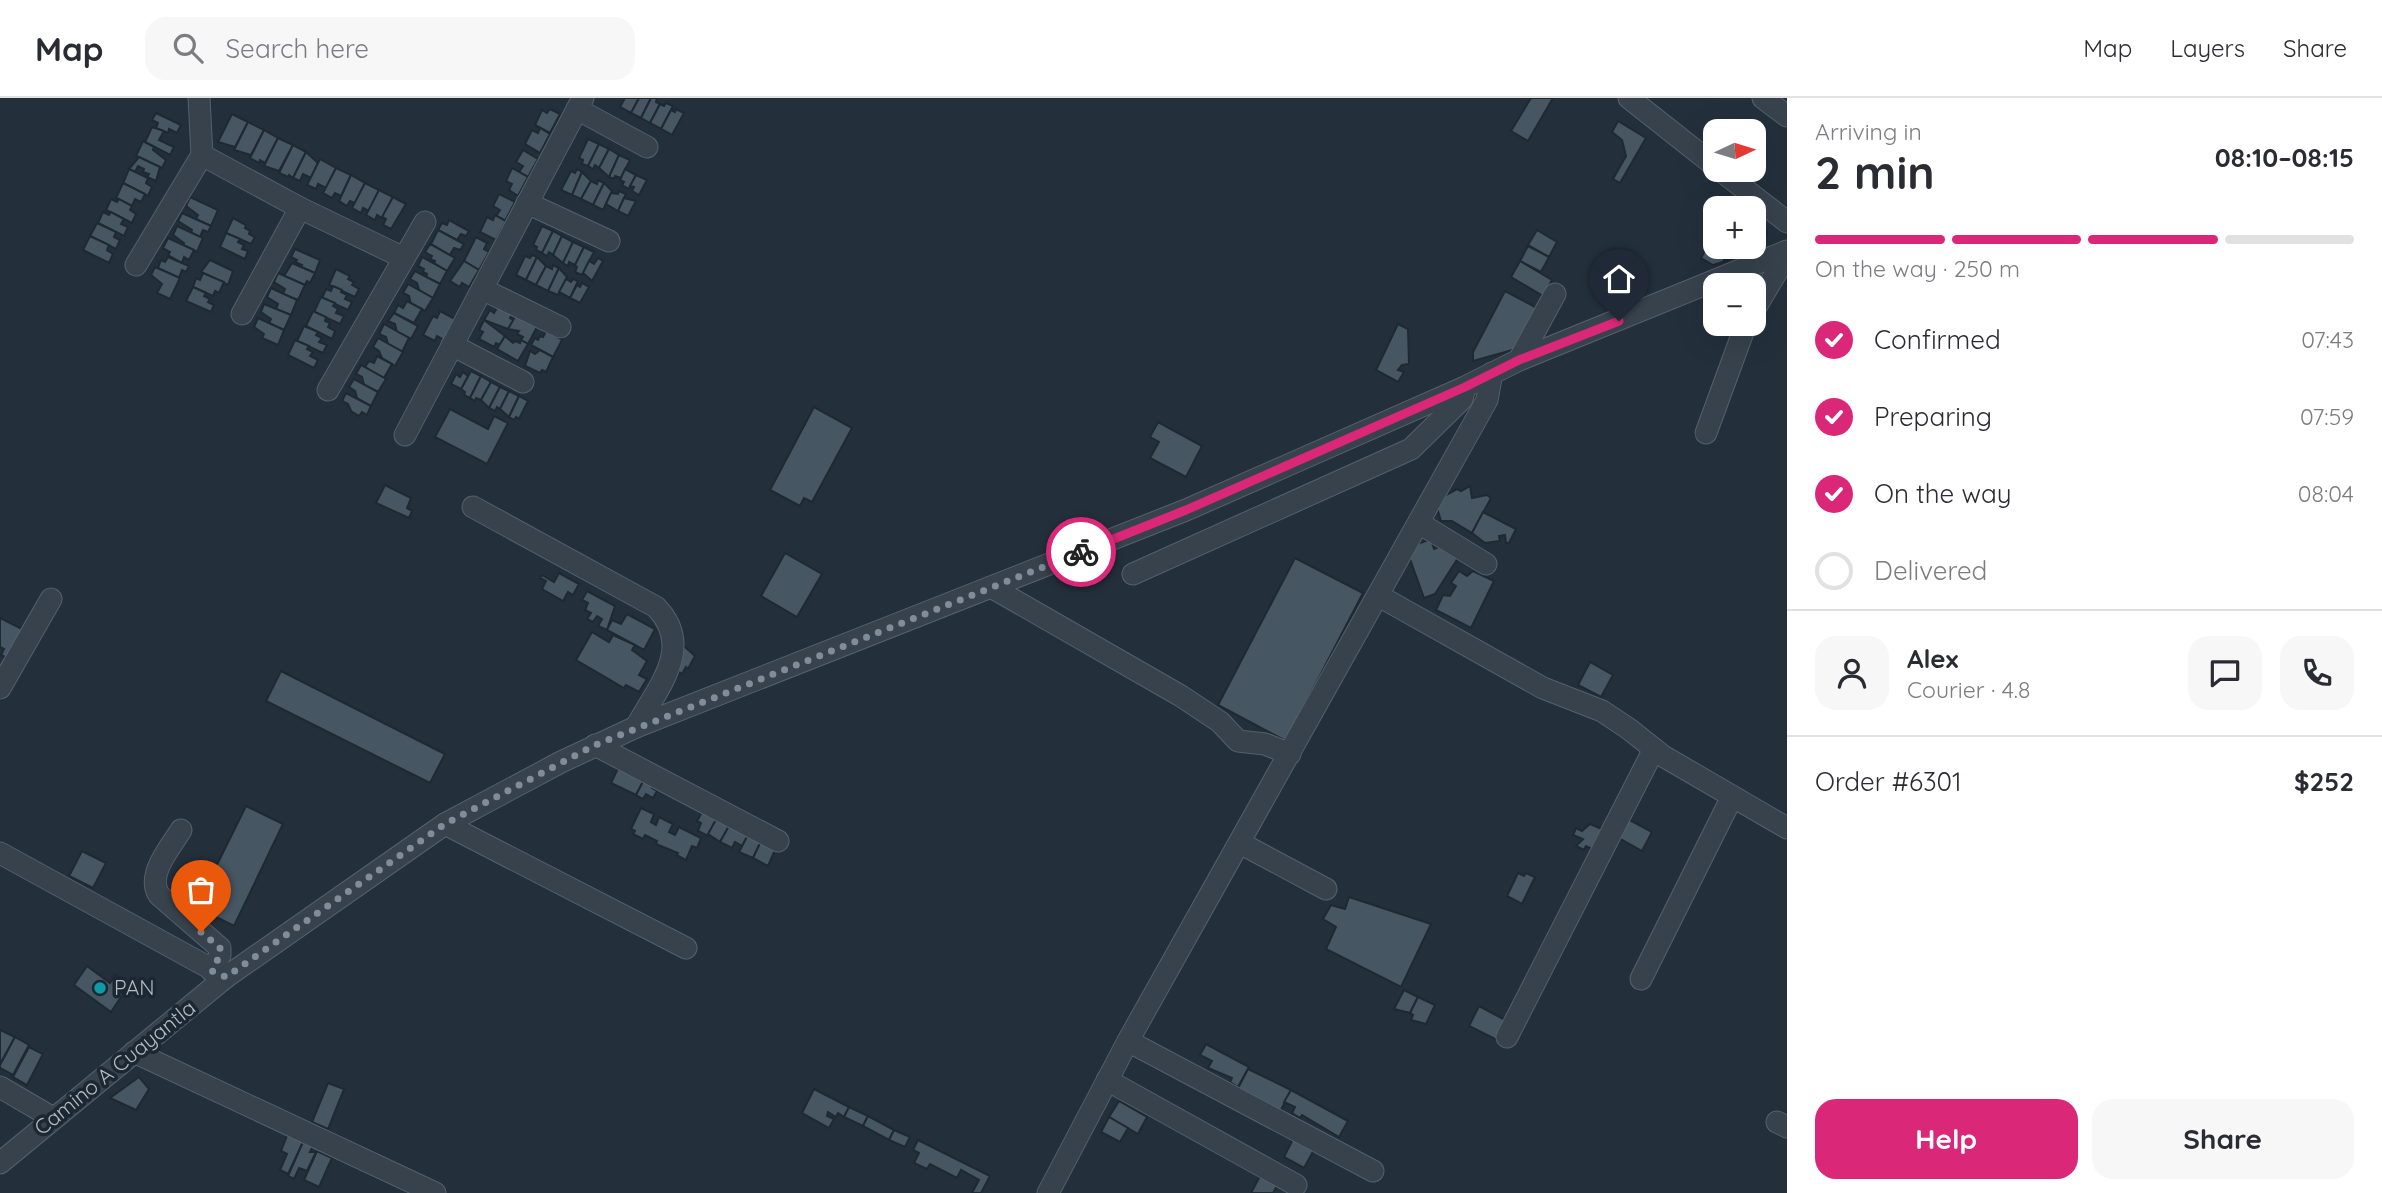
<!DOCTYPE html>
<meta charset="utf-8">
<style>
body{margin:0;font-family:Quicksand,sans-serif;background:#f7f7f7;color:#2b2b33;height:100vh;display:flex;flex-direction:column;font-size:26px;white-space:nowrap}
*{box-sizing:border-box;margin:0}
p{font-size:23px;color:#7c7c81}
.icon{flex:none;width:38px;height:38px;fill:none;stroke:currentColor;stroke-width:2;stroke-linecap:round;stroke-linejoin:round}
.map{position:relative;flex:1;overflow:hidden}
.side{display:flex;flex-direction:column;background:#fff;width:595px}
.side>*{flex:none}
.needle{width:46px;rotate:86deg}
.controls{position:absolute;left:1703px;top:21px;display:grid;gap:14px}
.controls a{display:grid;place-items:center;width:63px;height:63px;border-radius:14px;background:#fff;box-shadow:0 7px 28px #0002;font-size:35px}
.pin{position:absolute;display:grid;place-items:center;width:60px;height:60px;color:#fff;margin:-72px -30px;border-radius:50% 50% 50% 0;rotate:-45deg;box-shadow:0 0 7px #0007}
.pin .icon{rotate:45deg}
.courier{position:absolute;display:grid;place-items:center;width:70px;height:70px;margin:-35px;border:5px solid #db2777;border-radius:50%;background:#fff;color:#222;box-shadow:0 2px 9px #0007}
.overview em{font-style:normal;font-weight:800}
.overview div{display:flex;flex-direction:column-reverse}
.overview{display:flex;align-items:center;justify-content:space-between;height:119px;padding:0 28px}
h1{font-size:46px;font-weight:800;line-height:52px}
.bar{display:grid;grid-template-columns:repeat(4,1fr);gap:10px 7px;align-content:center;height:84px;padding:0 28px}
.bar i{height:9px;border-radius:5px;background:#e1e1e2}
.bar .on{background:#db2777}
.bar p{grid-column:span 4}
.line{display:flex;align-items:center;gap:18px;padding:0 28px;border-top:2px solid #e1e1e2}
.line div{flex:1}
.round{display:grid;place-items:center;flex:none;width:74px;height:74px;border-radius:21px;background:#f7f7f7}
ol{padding:0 28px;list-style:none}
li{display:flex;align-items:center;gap:21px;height:77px}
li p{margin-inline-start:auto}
li .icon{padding:7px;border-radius:50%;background:#db2777;color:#fff;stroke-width:4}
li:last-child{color:#7c7c81}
li i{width:38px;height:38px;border:4px solid #e1e1e2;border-radius:50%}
.button{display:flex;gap:14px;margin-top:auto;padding:14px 28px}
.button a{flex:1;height:80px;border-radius:21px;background:#db2777;color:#fff;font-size:28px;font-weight:800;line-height:80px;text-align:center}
.button a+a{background:#f7f7f7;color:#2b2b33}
header{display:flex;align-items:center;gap:42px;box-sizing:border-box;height:98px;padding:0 35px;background:#fff;border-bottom:2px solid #e1e1e2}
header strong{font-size:33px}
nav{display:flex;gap:38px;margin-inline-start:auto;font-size:24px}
.search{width:490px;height:63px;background:#f7f7f7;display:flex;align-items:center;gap:18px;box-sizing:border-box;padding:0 24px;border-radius:21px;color:#7c7c81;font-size:26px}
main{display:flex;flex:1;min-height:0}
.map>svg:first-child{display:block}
</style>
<header>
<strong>Map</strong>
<div class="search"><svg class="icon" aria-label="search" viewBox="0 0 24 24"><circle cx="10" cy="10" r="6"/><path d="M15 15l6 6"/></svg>Search here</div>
<nav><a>Map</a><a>Layers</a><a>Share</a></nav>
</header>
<main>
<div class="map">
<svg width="1787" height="1095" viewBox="0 0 1787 1095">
<rect width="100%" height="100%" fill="#23303c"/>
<g fill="#465663" stroke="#1e2933" stroke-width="2">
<polygon points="625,0 639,0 631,15 620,9"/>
<polygon points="639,0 651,0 641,20 631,15"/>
<polygon points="651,0 657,0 656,4 660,6 650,25 641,20"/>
<polygon points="1531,0 1553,0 1528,43 1511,33"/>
<polygon points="666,5 673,8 661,31 650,25 660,6 664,8"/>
<polygon points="550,11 560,16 550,35 535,27 542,12 547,15"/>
<polygon points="676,11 684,15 672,37 661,31 671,12 675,14"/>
<polygon points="156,15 181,27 177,35 169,31 168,35 156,30 158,25 152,22"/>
<polygon points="232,16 248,24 235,49 218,44"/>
<polygon points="1618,23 1646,40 1620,85 1613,81 1626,58 1622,42 1612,34"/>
<polygon points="248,24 264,32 251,57 234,52"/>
<polygon points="152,29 164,33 159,42 174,49 170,57 145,44"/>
<polygon points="540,30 550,36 540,55 525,46 532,32 538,35"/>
<polygon points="264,32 278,40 265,65 260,62 259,65 250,60"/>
<polygon points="278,40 293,47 279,73 264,68"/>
<polygon points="588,41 599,46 588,68 582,66 583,62 579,60"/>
<polygon points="143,43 154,49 153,52 166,62 162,70 136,58"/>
<polygon points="599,46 609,51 599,70 595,67 593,71 588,68"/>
<polygon points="293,47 306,54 293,80 289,77 288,79 279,75"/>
<polygon points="609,51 619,57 609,79 599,70"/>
<polygon points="523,52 538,61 528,79 519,74 523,68 516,64"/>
<polygon points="306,54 318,65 311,80 303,76 300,83 293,80"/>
<polygon points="619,57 630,62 621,80 615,78 614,81 609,79"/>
<polygon points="139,59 160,69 156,83 147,79 149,76 143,74 144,71 138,68 135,74 129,71"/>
<polygon points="320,61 336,70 326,90 318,86 316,91 307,87"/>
<polygon points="336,70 351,77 341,98 335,95 332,100 323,95"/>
<polygon points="512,70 528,79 518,98 509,92 512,86 506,83"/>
<polygon points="129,71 148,80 146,85 152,89 148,98 123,85"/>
<polygon points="577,71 582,74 572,97 561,92 571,73 575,75"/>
<polygon points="625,71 636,77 629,91 622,87 624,84 620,82"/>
<polygon points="582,74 591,83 581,101 572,97"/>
<polygon points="351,77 365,85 355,105 350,103 347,108 339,103"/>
<polygon points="636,77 647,82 639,97 632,93 634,89 630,88"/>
<polygon points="598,82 604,85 593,107 581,101 591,83 597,86"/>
<polygon points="123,85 145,96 141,104 135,101 132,108 116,100"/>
<polygon points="365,85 379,92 369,113 363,110 361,115 352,110"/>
<polygon points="604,85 612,93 603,112 593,107"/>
<polygon points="379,92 393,99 382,120 377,117 375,122 366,117"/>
<polygon points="619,93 626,96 618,113 606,106 611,95 618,96"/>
<polygon points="499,96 515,104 505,123 496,118 500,112 493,108"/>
<polygon points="190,99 218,112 211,128 196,121 198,117 186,108"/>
<polygon points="393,99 406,106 391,131 383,127 386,121 382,119"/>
<polygon points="624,100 636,103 628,118 618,113"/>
<polygon points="111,101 117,104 119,101 132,108 130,112 136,116 132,125 106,112"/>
<polygon points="103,114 109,117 111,114 124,121 121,126 128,129 124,138 98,125"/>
<polygon points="182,115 211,128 208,134 203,132 200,139 191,135 192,132 178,123"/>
<polygon points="495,117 506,123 496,142 480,134 487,119 493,122"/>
<polygon points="233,120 246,127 245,130 250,133 249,136 255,139 251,146 226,135"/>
<polygon points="449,122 469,133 466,138 461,136 457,142 438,132 442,125 447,127"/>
<polygon points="97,125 116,134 114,139 120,142 116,151 90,138"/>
<polygon points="1754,127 1767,134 1764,148 1742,151 1741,156 1725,163 1732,149 1754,149"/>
<polygon points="177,128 203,140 197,154 183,147 184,145 173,137"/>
<polygon points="542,128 553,133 542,155 536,152 537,149 533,147"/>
<polygon points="438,132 464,146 460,152 454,150 450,157 431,146"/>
<polygon points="1537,132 1557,144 1549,159 1528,147"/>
<polygon points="553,133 562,138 553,157 549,154 547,158 542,155"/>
<polygon points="1715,134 1715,149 1730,149 1723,164 1713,167 1701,160"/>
<polygon points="226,135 240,141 238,144 244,147 242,151 248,153 245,161 220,149"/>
<polygon points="90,138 109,147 107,152 113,156 109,165 83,152"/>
<polygon points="562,138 573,144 563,165 553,157"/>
<polygon points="476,139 487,145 484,151 489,154 479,172 464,163"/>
<polygon points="168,140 194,152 189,162 184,159 182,165 168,157 170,154 163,150"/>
<polygon points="573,144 584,149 575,167 569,164 568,168 563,165"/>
<polygon points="430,146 455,160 447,173 434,165 435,163 430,161 432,158 425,154"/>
<polygon points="1528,148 1549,159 1541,174 1520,163"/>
<polygon points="584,149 594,154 582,177 575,174 577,169 575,167"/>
<polygon points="295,151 320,162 315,175 301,169 302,167 295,164 297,162 291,159"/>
<polygon points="532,157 537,159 526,182 516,177 525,158 530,160"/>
<polygon points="168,159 189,168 186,174 182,172 179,180 158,170 161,162 165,164"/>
<polygon points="422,159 447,173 440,186 426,179 427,176 423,174 424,171 418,168"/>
<polygon points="537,159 546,168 536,187 526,182"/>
<polygon points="598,160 603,163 592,183 583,175 589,163 594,166"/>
<polygon points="210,162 233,173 228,187 201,174"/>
<polygon points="464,163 479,172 469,189 462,185 460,189 450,183"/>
<polygon points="1520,163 1552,182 1543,198 1511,179"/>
<polygon points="292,165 315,175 310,185 307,183 305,187 284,178"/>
<polygon points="553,167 559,170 548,193 536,187 546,168 552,171"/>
<polygon points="155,169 180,180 170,201 157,195 162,186 151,177"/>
<polygon points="559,170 567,179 558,197 548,193"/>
<polygon points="336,171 350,178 348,181 354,184 352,187 359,191 355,199 329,187"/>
<polygon points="415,173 440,186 433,200 419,192 417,185 410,181"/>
<polygon points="203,175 224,184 219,195 215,193 213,198 193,189 196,180 200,182"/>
<polygon points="278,175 305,187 298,202 283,196 285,191 274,184"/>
<polygon points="566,181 571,184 573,181 578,183 570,200 559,194"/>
<polygon points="582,185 589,189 580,205 570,200 577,187 580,189"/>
<polygon points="408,186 433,200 425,213 411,206 409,198 403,195"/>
<polygon points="333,188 342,192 341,194 347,197 345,201 352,204 348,212 322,200 326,191 331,193"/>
<polygon points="193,189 206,195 204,198 210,201 208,204 214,207 211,214 186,203"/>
<polygon points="271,190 297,202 291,217 276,211 278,206 267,199"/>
<polygon points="1505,193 1537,210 1516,251 1473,263 1473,254"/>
<polygon points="321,199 335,205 333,208 338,211 336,215 344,218 340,226 314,214"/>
<polygon points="407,203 422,211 414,225 394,215 398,207 403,210"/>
<polygon points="264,206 291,217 284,232 269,225 271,221 261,214"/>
<polygon points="498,208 512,216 510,220 514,222 508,231 484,222 490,212 494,215"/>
<polygon points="313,213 326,219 325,223 330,225 328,229 335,233 332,241 306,228"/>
<polygon points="440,213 455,221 444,242 437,238 435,243 423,237 433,218 437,220"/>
<polygon points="394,215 418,228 411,241 397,234 395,226 388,223"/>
<polygon points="516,217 537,229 528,246 521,242 523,239 517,236 519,233 508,231"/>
<polygon points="258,220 284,232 278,247 262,240 264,236 254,229"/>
<polygon points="484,222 505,238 500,247 496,245 494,249 479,241 483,234 479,232"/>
<polygon points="384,226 409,240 402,254 388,246 386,239 379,236"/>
<polygon points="1398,226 1408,231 1409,266 1402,267 1398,272 1404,274 1398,284 1376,272"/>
<polygon points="304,228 318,234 316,237 322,240 319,244 327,247 323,255 297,243"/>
<polygon points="546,233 562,242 553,259 531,247 535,240 538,242 540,238 543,239"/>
<polygon points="505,238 513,245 515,243 520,245 521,242 528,246 518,263 497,251"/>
<polygon points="378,240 403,254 395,268 382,260 379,253 373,249"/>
<polygon points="295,242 309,248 307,251 313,254 310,258 318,262 314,270 288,257"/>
<polygon points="540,252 553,259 546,274 542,272 540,275 525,268 530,253 535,256"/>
<polygon points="377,258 392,266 384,280 365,269 369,263 374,265"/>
<polygon points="361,267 386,281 378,294 364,287 362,279 356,276"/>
<polygon points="471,273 481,278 470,300 464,297 465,294 461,291"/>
<polygon points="463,274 468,278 461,291 451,286 456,276 460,279"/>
<polygon points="481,278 491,284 481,302 476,300 475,303 470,300"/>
<polygon points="354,281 378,294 371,308 357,300 355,293 349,289"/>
<polygon points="491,284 500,289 489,310 481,302"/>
<polygon points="500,289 509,293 500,311 497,309 495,313 489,310"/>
<polygon points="509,293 519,298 509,319 500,311"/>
<polygon points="346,295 371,308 367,317 362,314 359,318 351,313 348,306 342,303"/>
<polygon points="519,298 528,303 519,321 516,319 514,322 509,319"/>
<polygon points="814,309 852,330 812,404 804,400 800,408 770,392"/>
<polygon points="450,311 488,331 494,318 508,325 487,366 435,339"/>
<polygon points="1158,324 1202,348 1186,379 1150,360 1159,344 1150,339"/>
<polygon points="385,387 411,400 407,410 412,413 409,420 376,405"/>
<polygon points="1470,388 1472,400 1487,397 1491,400 1472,435 1452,423 1441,423 1435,403 1457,391 1461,393"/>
<polygon points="1483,414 1516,431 1509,445 1506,445 1505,437 1499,438 1500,443 1485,445 1472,435"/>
<polygon points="1431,441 1434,451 1439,449 1458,460 1435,496 1424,500 1406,450"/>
<polygon points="785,455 822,476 797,519 761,498"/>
<polygon points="1295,460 1363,495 1286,643 1218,607"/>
<polygon points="1459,473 1467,478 1473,473 1494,483 1471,530 1436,512 1443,497 1450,498 1456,488 1451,485"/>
<polygon points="559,475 579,486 573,497 568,494 563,503 542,491 546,483 540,480 542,477 554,484"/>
<polygon points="587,493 615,508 607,532 598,528 602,521 597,518 593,524 587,521 591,515 585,512 588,505 582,502"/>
<polygon points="627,516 655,531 644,552 607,532 612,522 621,526"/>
<polygon points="0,520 24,532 9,561 1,557 4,551 0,549"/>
<polygon points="592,534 609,544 613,537 635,547 632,552 647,563 639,577 647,581 639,594 626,587 624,590 576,562"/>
<polygon points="684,548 695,558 688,571 686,569 682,576 679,574 678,578 670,574"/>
<polygon points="1590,564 1613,577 1601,599 1578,587"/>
<polygon points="281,573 445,656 430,685 266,603"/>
<polygon points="621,664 646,678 636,697 611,685"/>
<polygon points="646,678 656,683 652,690 657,693 653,700 646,696 643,701 636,697"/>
<polygon points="246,708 283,726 234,828 196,809"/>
<polygon points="705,709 719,716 708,738 698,733 701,725 697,723"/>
<polygon points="641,710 654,716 651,724 656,727 659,719 673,726 669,734 675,737 679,729 701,740 697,750 692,748 686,762 677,757 678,755 656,746 657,743 645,737 643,741 633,736 635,733 631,731"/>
<polygon points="719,716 733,721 720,744 708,736"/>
<polygon points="1626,720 1652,734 1642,753 1619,740"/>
<polygon points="730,726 749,736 742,748 735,744 732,750 720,744"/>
<polygon points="1590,726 1602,731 1592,751 1586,748 1584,752 1576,748 1583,741 1573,737 1576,730 1582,733"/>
<polygon points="751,731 763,739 753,760 739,754"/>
<polygon points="763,739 778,745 768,768 753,760"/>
<polygon points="82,753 106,765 93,790 69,778"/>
<polygon points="1518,775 1524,778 1526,775 1535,779 1522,806 1507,798"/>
<polygon points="1349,799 1431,826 1401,889 1326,851 1336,829 1323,821 1331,807 1345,811"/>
<polygon points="87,868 110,885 115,877 125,885 119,893 123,896 111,914 74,887"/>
<polygon points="1404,892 1418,899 1410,915 1394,911"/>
<polygon points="1418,899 1435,907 1426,926 1411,922 1413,917 1410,915"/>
<polygon points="1479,908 1507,923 1497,942 1469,928"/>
<polygon points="0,932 15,939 0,966"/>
<polygon points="15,939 29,947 13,977 0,970 0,967"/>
<polygon points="1206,946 1249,969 1238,989 1230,984 1232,980 1208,970 1212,963 1200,957"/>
<polygon points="29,949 43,956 27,987 13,979"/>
<polygon points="1248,971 1291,992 1280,1014 1237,992"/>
<polygon points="139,979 149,991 136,1012 110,1000"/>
<polygon points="328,985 344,991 328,1031 312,1024"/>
<polygon points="814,991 849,1009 844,1019 838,1015 836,1019 828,1014 827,1018 834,1021 829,1030 802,1015"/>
<polygon points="1291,992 1348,1023 1339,1039 1302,1017 1300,1020 1292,1015 1295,1009 1284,1004"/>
<polygon points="1119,1003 1147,1019 1138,1036 1109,1019"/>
<polygon points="849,1009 868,1018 863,1028 844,1019"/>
<polygon points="868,1018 894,1032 889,1042 863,1028"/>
<polygon points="1109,1019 1128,1030 1120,1044 1101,1034"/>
<polygon points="894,1032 910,1039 905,1049 889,1042"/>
<polygon points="288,1035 303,1044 288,1076 280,1072 287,1056 281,1053"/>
<polygon points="1294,1039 1315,1050 1304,1070 1284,1059"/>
<polygon points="918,1042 990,1078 981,1095 972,1095 979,1082 961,1072 957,1080 930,1066 927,1071 914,1065 919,1055 913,1052"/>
<polygon points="303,1044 313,1048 310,1054 316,1054 307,1073 299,1070 294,1081 288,1078"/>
<polygon points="317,1053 332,1060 319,1089 304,1082"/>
<polygon points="1260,1078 1277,1088 1273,1095 1251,1095"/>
</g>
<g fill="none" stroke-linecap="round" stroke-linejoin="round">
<g stroke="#55606a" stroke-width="23">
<g id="minor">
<polyline points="1629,0 1715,68"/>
<polyline points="1763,0 1787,18"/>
<polyline points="577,11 647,49"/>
<polyline points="202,57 300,110 404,160"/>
<polyline points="1720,72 1787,124"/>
<polyline points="527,105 609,143"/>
<polyline points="136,167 202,57 199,0"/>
<polyline points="482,191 560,229"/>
<polyline points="1754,212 1787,157"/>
<polyline points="242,216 300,110"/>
<polyline points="452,247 523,284"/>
<polyline points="1519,262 1555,196"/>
<polyline points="328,292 425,124"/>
<polyline points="1706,335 1746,226"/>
<polyline points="405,337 583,0"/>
<path d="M473,409L656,509C695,549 658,589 636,629"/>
<polyline points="1419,425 1486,466"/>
<polyline points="1133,476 1411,351 1462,301 1465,289"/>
<polyline points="991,489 1181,598 1220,624 1238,643 1265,646 1290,656"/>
<polyline points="1379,498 1543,590 1602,613 1629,631 1663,658 1787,730"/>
<polyline points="0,590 51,501"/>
<polyline points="595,647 778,743"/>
<polyline points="445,726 686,850"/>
<path d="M181,732C170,750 146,777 159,797L220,850V857L212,873"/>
<polyline points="1240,745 1326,791"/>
<polyline points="0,755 226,879"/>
<polyline points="1641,881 1732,699"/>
<polyline points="1507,939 1654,651"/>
<polyline points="1128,943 1373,1073"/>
<polyline points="134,954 435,1095"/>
<polyline points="1107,982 1296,1087"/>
<polyline points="0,989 53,1020"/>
<polyline points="1777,1024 1787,1029"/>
<polyline points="0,1065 226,879 445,726 561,664 636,629 1186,412 1465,289 1519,262 1787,153"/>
<polyline points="1048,1095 1128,943 1487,302 1492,275"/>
</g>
</g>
<use href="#minor" stroke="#37424d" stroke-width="21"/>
</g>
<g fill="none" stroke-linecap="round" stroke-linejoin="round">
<polyline stroke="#808c97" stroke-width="7" stroke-dasharray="0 12.6" points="201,834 220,850 220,857 212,873 226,879 445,726 595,647 1081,454"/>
<polyline stroke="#db2777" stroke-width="9" points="1081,454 1186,412 1465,289 1519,262 1619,223"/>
</g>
<circle fill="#0f9aa8" stroke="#1c2731" stroke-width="2.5" cx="100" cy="890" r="7"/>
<g text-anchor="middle" stroke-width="7" stroke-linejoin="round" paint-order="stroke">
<g font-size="21" fill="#b2bdc8" stroke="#1c2731" text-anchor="start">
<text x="114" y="897">PAN</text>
</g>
<g font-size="21" fill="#b2bdc8" stroke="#1c2731">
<text transform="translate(115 970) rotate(-39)" y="7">Camino A Cuayantla</text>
</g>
</g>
</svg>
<div class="controls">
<a><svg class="needle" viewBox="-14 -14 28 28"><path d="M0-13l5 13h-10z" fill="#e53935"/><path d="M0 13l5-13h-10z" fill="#7c7c81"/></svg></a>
<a>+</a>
<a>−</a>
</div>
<div class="pin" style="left:201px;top:834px;background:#ea580c"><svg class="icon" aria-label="bag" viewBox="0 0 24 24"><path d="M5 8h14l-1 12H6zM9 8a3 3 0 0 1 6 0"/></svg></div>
<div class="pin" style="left:1619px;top:223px;background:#1f2937"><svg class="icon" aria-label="home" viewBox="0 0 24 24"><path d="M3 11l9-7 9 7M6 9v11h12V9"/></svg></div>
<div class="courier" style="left:1081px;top:454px"><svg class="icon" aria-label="bike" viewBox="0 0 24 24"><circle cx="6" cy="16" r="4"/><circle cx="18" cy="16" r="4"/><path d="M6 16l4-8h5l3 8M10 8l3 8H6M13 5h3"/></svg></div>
</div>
<section class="side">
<div class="overview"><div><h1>2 min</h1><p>Arriving in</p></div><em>08:10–08:15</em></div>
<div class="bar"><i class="on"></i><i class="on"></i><i class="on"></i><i></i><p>On the way · 250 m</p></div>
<ol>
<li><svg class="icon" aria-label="check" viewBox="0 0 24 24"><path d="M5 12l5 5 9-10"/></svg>Confirmed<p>07:43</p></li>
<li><svg class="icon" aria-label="check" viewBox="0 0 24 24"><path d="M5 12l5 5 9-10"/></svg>Preparing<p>07:59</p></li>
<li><svg class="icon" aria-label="check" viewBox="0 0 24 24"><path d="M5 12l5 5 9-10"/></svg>On the way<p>08:04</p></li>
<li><i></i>Delivered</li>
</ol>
<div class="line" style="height:126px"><a class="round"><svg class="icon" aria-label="person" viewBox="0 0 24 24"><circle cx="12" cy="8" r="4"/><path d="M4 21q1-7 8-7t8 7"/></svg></a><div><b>Alex</b><p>Courier · 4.8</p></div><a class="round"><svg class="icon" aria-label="chat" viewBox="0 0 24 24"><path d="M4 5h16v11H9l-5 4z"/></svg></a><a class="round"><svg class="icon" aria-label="phone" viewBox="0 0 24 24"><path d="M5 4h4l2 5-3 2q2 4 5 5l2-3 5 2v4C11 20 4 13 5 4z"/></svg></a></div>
<div class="line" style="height:91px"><div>Order #6301</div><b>$252</b></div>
<div class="button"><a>Help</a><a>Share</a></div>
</section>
</main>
